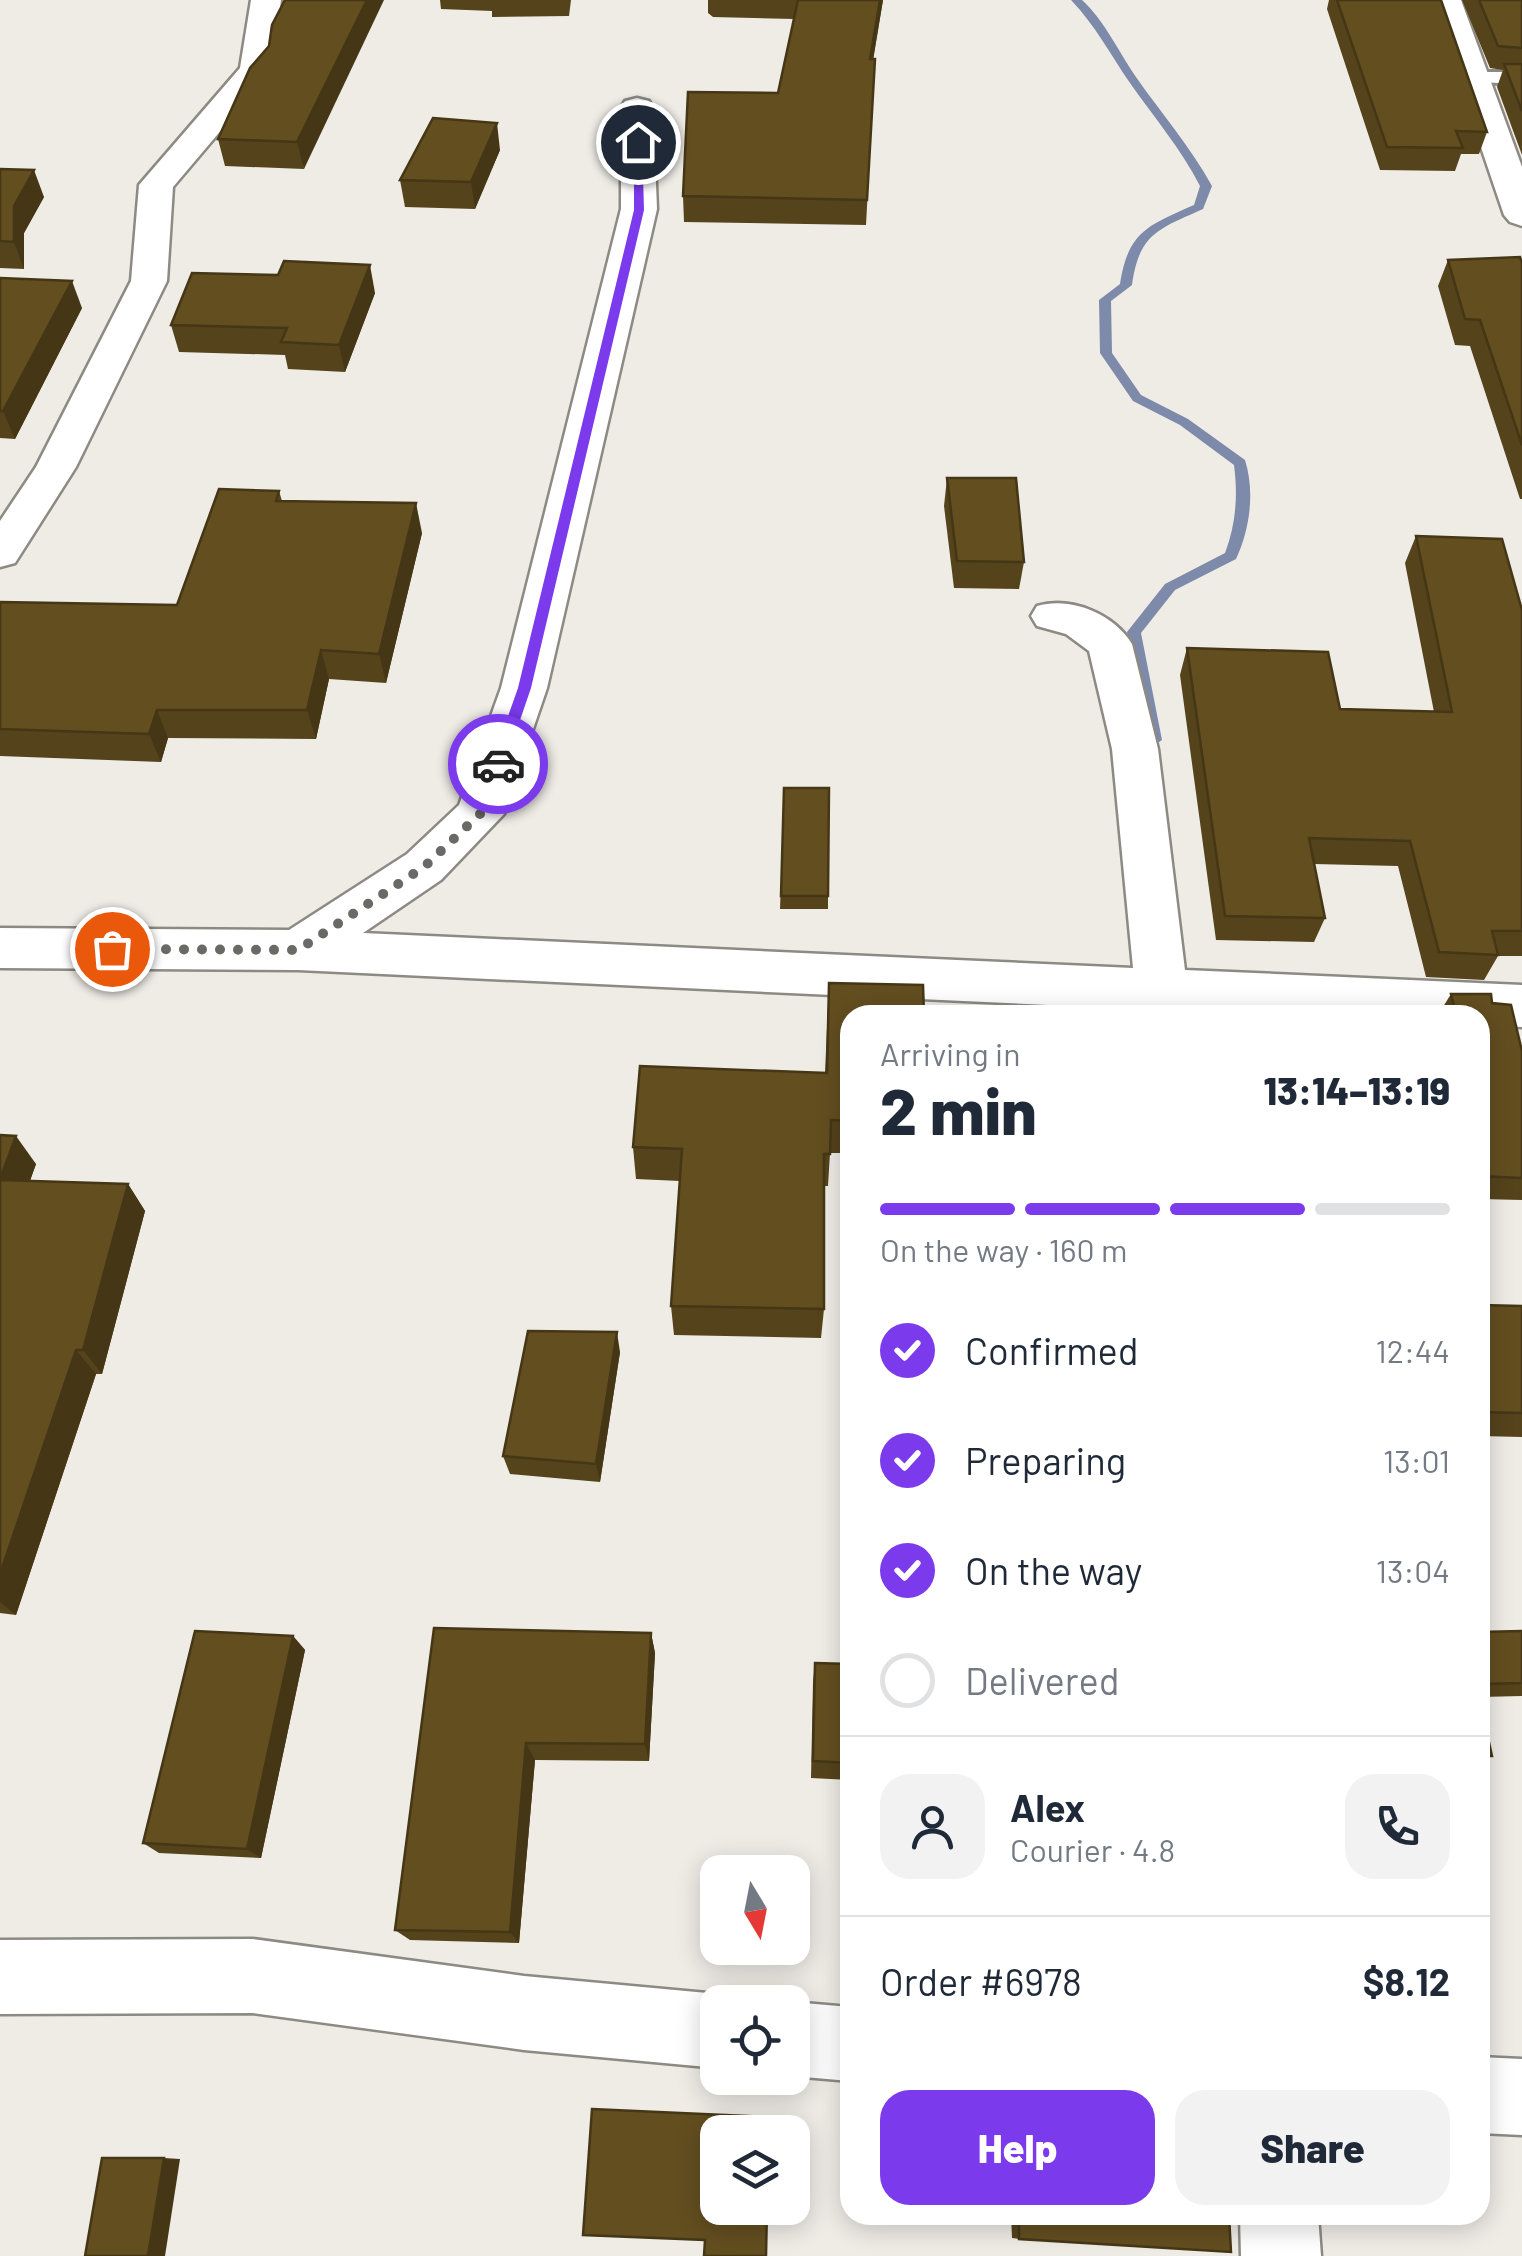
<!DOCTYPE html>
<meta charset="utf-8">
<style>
body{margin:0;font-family:Barlow,sans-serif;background:#f2f2f3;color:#1f2937;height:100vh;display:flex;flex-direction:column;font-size:38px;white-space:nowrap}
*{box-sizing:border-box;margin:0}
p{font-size:32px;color:#747a83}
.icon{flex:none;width:55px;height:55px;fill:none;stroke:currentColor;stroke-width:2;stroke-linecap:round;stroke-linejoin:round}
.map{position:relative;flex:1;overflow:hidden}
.drawer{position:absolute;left:840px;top:1005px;width:650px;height:1220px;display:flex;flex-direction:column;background:#fff;border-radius:30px;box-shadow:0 5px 25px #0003}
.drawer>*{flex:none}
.needle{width:65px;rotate:170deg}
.buttons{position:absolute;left:700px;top:1855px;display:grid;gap:20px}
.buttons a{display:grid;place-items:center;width:110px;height:110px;border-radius:20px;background:#fff;box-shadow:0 5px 25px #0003;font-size:50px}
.pin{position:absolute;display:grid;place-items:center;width:85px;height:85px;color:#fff;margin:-42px;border:5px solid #fff;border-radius:50%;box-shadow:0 2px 10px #0007}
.courier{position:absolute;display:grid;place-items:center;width:100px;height:100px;margin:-50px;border:8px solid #7c3aed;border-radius:50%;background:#fff;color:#222;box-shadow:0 2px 12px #0007}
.head em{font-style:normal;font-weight:800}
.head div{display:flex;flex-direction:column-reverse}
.head{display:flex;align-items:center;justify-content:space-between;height:170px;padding:0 40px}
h1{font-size:65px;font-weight:800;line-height:75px}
.bar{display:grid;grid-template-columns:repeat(4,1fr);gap:15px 10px;align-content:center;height:120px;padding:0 40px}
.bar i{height:12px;border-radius:8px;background:#e0e1e3}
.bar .selected{background:#7c3aed}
.bar p{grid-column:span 4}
.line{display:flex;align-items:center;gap:25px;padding:0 40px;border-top:2px solid #e0e1e3}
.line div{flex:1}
.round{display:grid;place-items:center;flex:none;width:105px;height:105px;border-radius:30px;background:#f2f2f3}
ol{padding:0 40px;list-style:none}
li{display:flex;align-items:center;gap:30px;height:110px}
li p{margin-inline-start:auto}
li .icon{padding:10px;border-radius:50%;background:#7c3aed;color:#fff;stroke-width:4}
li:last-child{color:#747a83}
li i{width:55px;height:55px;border:5px solid #e0e1e3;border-radius:50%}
.button{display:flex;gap:20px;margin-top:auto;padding:20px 40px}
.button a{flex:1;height:115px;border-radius:30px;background:#7c3aed;color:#fff;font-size:40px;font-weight:800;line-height:115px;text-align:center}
.button a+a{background:#f2f2f3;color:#1f2937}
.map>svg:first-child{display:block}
</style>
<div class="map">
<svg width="1522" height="2256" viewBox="0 0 1522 2256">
<rect width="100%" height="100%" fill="#efece6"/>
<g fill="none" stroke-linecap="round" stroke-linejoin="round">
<path fill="#7e8aaa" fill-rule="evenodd" d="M1071,0H1082C1105,21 1118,51 1136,77C1161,113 1190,146 1212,186L1203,209C1159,229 1139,233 1132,285L1111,301L1112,353L1141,395L1188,419L1245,460C1255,492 1250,529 1236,559L1175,590L1141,633L1162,740L1155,745L1148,740L1127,632L1165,584L1225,553C1236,524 1238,496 1234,465L1180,425L1133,401L1100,353L1099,300L1120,284C1128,231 1149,225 1194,205L1200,186C1181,149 1154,117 1130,83C1110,54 1095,25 1071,0Z"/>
<g stroke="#8d8a84" stroke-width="6">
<polygon id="lane" points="1470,72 1522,72 1522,84 1477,82 1467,76"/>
</g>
<g stroke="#8d8a84" stroke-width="5">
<g id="street">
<polygon points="251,0 281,0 272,70 173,187 167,281 76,467 15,563 0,567 0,521 36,467 131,281 139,185 240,68"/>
<polygon points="1431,0 1461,0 1522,167 1522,226 1510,222 1504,215"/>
<path d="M637,98L649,101L653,108L657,209L547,688L504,814L441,880L363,933L1133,968L1112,749L1089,651L1066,634L1037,626L1031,616L1037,606C1071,596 1114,614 1132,644L1158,749L1185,970L1522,985V1027L1480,1025V1015L1186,1011V1015H1134V1009L298,970L0,968V928L289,930L407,854L459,805L501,688L621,209V108L625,101Z"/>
<polygon points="253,1939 524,1976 718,1994 739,2002 718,2002 718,2068 524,2050 253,2013 0,2014 0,1940"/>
<polygon points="790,2002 792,2002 850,2007 850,2081 792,2076"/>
<polygon points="1480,2057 1522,2059 1522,2135 1480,2133"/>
<polygon points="1240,2215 1318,2215 1321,2256 1241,2256"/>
</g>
</g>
<use href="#lane" fill="#fff" fill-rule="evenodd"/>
<use href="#street" fill="#fff" fill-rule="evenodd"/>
</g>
<g fill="#55431c">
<polygon points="285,0 304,169 225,166 218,139 269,46"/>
<polygon points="440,0 571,0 569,16 492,17 492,11 441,9"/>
<polygon points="708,0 883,0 873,59 875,59 866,225 684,222 683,196 778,93 794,19 713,17 708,13"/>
<polygon points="1329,0 1441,0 1487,132 1479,154 1461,154 1455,171 1380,170 1327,9"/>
<polygon points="1462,0 1522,0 1522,155 1497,87 1503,70 1490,68"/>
<polygon points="500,150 475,209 405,207 400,180"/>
<polygon points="0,169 44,197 24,233 24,269 0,268"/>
<polygon points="1448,260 1522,263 1522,499 1520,499 1470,346 1455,345 1438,286"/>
<polygon points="0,278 82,308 15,439 0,438"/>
<polygon points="375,293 345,372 288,369 285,355 179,352 171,325"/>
<polygon points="947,478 1024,562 1019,589 954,588 944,506"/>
<polygon points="279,491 282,501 422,533 386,683 329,679 316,739 168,738 161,762 0,756 0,602 177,605"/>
<polygon points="1416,536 1522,610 1522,956 1498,956 1484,980 1426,977 1398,866 1314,864 1325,918 1314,942 1216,940 1180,675 1187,648 1340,709 1434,712 1405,563"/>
<polygon points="784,788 828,896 828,909 780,909"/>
<polygon points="829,983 850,1015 850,1153 830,1153 828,1186 824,1186 824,1309 821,1338 674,1335 671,1306 680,1181 636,1179 633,1147 825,1073"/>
<polygon points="1451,994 1492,1003 1522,1051 1522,1200 1480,1199 1480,1015 1438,1015"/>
<polygon points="0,1135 36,1164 30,1181 128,1184 145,1211 102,1374 96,1374 16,1615 0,1613"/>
<polygon points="1480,1305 1522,1306 1522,1437 1480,1436"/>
<polygon points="620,1352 600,1482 510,1474 503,1456"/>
<polygon points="434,1628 651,1633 655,1653 649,1761 535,1760 519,1943 410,1940 395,1930"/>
<polygon points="1522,1631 1522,1696 1480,1697 1480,1632"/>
<polygon points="293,1636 305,1650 261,1858 159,1853 143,1843"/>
<polygon points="815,1663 850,1664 850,1780 811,1778 813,1682"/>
<polygon points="1480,1702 1492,1756 1480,1763"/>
<polygon points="1011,2215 1229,2215 1019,2239 1012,2238"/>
</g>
<g fill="#453716">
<polygon points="367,0 384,0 304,169 297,142"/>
<polygon points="880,0 883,0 869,85 870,59"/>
<polygon points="497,123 500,150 475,209 471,182"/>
<polygon points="34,170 44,197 24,233 24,269 14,242 14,206"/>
<polygon points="370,265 375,293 345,372 339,345"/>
<polygon points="72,281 82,308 15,439 3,411"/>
<polygon points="416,503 422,533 386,683 379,654"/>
<polygon points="321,650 329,679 316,739 307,710"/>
<polygon points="157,710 168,738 161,762 149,734"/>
<polygon points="16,1136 36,1164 20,1207 0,1180"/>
<polygon points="128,1184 145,1211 102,1374 83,1350"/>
<polygon points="617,1332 620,1352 600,1482 596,1464"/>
<polygon points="76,1350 96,1374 16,1615 0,1602 0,1574"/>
<polygon points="651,1633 655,1653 649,1761 645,1744"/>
<polygon points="293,1636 305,1650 261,1858 247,1849"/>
<polygon points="526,1743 535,1760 519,1943 510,1932"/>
<polygon points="164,2158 180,2159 165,2256 148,2256"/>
</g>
<g fill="#634e20" stroke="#453716" stroke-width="2.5">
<polygon points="285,0 367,0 297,142 218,139 250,68 269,46 272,25"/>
<polygon points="798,0 880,0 870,59 875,59 867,200 683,196 688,92 778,93"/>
<polygon points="1337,0 1441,0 1487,132 1456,131 1463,148 1387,147"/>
<polygon points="1479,0 1522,0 1522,48 1498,46"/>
<polygon points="1504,64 1522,64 1522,111"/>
<polygon points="433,118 497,123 471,182 400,180"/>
<polygon points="0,169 34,170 14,206 14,242 0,241"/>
<polygon points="1520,257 1522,263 1522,445 1480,320 1465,319 1448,260"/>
<polygon points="284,261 370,265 339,345 281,342 287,328 171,325 192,273 278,275"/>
<polygon points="0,278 72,281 3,411 0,411"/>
<polygon points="947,478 1016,478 1024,562 957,561"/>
<polygon points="219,489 279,491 276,501 416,503 379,654 321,650 307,710 157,710 149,734 0,729 0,602 177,605"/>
<polygon points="1416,536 1502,539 1522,610 1522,931 1492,931 1498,955 1439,952 1410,841 1309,838 1325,918 1225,916 1187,648 1328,652 1340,709 1452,712"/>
<polygon points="784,788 829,788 828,896 781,896"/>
<polygon points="829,983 923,985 924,1015 850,1015 850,1121 831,1120 830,1154 824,1154 824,1309 671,1306 682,1149 633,1147 640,1066 827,1073"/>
<polygon points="1451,994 1491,994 1492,1003 1511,1005 1522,1051 1522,1178 1480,1176 1480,1015 1456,1015"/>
<polygon points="0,1135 16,1136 0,1179"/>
<polygon points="0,1180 128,1184 83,1350 76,1350 0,1574"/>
<polygon points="1480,1305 1522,1306 1522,1413 1480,1412"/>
<polygon points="528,1331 617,1332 596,1464 503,1456"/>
<polygon points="434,1628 651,1633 645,1744 526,1743 510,1932 395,1930"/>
<polygon points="195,1631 293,1636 247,1849 143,1843"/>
<polygon points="1522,1631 1522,1683 1480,1684 1480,1632"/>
<polygon points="815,1663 850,1664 850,1763 813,1761"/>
<polygon points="1480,1702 1492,1756 1480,1756"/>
<polygon points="592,2109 770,2117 769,2132 718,2132 718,2208 767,2208 766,2256 704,2256 705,2240 583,2235"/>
<polygon points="102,2158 164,2158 148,2256 85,2256"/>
<polygon points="1019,2215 1229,2215 1231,2252 1019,2239"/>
</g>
<polygon fill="#7c3aed" points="634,140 642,142 644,210 531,688 505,764 498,769 491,764 518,688 634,210"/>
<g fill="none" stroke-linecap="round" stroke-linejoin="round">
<polyline stroke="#6a6965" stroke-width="10" stroke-dasharray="0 18" points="112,949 298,950 424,867 480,814 498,764"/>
</g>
</svg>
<div class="buttons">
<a><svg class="needle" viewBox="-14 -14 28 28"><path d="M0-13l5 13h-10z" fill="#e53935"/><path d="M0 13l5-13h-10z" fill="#747a83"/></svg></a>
<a><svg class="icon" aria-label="locate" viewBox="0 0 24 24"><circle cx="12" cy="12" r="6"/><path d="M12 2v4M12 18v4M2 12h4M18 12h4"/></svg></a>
<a><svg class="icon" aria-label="layers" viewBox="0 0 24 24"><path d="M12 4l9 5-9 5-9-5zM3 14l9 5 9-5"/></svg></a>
</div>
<div class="pin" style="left:112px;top:949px;background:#ea580c"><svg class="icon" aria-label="bag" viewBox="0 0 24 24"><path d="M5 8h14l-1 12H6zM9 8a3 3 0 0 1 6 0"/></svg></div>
<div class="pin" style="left:638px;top:142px;background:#1f2937"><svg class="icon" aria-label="home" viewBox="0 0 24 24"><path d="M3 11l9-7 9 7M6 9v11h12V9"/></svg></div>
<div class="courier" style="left:498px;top:764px"><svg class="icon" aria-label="car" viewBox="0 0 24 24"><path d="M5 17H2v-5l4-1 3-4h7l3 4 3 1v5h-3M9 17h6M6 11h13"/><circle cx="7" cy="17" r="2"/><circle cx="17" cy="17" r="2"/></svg></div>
<section class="drawer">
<div class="head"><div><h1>2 min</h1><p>Arriving in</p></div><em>13:14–13:19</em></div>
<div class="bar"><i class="selected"></i><i class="selected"></i><i class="selected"></i><i></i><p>On the way · 160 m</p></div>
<ol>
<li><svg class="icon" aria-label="check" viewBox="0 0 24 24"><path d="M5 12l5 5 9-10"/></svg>Confirmed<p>12:44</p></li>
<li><svg class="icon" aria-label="check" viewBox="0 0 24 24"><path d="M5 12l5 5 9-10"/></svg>Preparing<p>13:01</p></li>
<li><svg class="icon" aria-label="check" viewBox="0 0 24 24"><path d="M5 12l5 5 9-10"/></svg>On the way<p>13:04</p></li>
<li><i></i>Delivered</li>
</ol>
<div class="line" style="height:180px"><a class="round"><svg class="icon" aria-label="person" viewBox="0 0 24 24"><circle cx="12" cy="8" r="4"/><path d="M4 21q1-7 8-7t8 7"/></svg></a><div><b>Alex</b><p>Courier · 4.8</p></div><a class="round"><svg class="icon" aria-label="phone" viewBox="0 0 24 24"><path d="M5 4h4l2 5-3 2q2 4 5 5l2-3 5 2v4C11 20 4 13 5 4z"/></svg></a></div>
<div class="line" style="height:130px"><div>Order #6978</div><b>$8.12</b></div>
<div class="button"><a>Help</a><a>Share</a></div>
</section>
</div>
